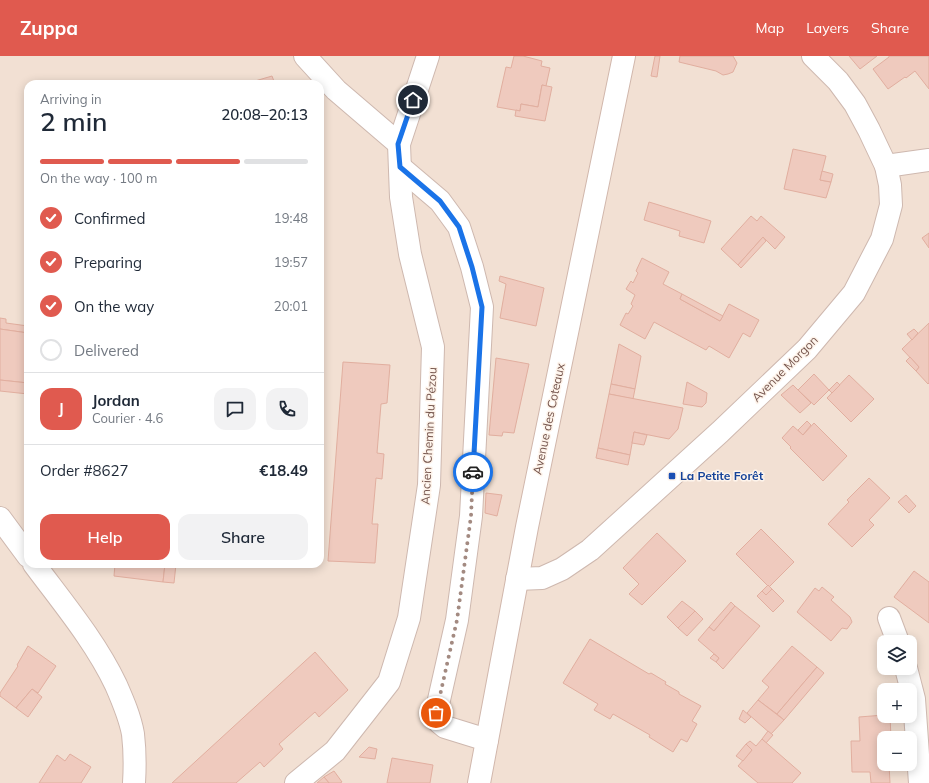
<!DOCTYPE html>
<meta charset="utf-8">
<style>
body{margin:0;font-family:Mulish,sans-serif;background:#f2f2f3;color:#1f2937;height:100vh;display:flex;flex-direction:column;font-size:15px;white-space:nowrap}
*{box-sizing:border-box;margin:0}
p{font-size:13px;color:#747a83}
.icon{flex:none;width:22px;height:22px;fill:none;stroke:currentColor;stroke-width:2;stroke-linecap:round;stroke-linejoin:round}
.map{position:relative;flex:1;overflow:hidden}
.side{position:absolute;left:24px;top:24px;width:300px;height:488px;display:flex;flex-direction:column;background:#fff;border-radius:12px;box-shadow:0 2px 10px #0003}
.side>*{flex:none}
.tools{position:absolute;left:877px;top:579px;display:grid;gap:8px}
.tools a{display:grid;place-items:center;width:40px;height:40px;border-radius:8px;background:#fff;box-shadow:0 2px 10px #0003;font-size:20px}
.pin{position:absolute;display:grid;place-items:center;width:34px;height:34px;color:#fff;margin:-17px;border:2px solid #fff;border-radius:50%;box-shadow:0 1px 4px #0007}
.courier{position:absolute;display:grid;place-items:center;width:40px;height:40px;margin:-20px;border:3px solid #1a73e8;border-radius:50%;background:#fff;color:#222;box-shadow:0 1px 5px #0007}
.head em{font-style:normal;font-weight:600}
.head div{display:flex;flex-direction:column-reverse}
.head{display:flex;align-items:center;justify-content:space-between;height:68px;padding:0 16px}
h1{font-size:26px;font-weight:600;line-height:30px}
.bar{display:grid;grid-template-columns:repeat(4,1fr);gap:6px 4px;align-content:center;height:48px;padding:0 16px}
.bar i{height:5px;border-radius:3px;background:#e0e1e3}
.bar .selected{background:#e05a4f}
.bar p{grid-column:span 4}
.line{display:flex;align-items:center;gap:10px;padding:0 16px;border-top:1px solid #e0e1e3}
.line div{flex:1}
.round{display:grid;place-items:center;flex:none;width:42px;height:42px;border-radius:12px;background:#f2f2f3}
ol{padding:0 16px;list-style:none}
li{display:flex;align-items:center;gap:12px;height:44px}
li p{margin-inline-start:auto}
li .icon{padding:4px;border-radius:50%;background:#e05a4f;color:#fff;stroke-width:4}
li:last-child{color:#747a83}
li i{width:22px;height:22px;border:2px solid #e0e1e3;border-radius:50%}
.primary-button{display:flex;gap:8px;margin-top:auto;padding:8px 16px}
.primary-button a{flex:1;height:46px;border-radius:12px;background:#e05a4f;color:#fff;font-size:16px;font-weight:600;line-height:46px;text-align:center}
.primary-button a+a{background:#f2f2f3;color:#1f2937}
header{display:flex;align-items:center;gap:24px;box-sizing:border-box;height:56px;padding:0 20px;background:#e05a4f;color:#fff}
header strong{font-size:19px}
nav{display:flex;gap:22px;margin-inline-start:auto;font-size:14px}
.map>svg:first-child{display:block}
</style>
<header>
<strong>Zuppa</strong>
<nav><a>Map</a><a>Layers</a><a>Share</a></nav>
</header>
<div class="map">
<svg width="929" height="727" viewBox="0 0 929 727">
<rect width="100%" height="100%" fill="#fbefe5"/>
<path fill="#f2e0d3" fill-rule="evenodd" d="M0,0H929V727H0ZM28,28H320V508H28ZM884,586H910V612H884ZM884,634H910V660H884ZM884,682H910V708H884Z"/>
<g fill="#efcabe" stroke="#e1ae9f">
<polygon points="514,0 523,0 542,5 541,10 550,12 546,30 542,29 538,51 521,48 520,55 497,51 506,11 511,12"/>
<polygon points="655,0 660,0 657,21 651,20"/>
<polygon points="680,0 733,0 737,7 733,16 728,18 723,19 716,15 679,6"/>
<polygon points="849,0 877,0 860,13"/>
<polygon points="889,0 929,0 929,33 915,15 906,22 905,21 888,33 873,13 889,1"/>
<polygon points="272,20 275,28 256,28 255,25"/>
<polygon points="542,29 552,31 545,65 515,60 516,54 520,55 521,48 538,51"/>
<polygon points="793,93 826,100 820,124 831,126 826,142 784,133"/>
<polygon points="822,115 833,118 831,126 820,124"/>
<polygon points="649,146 711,165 704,187 679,180 680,175 644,164"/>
<polygon points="751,160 757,165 761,160 785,181 775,193 763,181 738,209 721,193"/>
<polygon points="929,177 929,192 922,182"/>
<polygon points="763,181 766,185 741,212 738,209"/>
<polygon points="642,202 669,216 663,228 682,238 680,243 720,265 729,248 759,264 750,281 743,277 729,302 709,290 706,294 654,266 645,283 620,269 626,257 628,258 633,250 631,248 635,239 626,233 631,225 633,227 638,217 636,215"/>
<polygon points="500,220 544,232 536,270 500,262 506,228 499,225"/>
<polygon points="682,238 723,260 720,265 680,243"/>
<polygon points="0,262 6,263 6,267 28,270 28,277 0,273"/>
<polygon points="929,267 929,327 928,328 916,315 919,311 902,293"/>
<polygon points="0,273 28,277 28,327 0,324"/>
<polygon points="914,273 918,277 912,284 907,278"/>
<polygon points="619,288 641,300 635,333 611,328"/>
<polygon points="910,301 919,311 916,315 906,305"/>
<polygon points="496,302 529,308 514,377 503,376 502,380 489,379"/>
<polygon points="343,306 390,309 387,347 381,348 377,397 384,398 382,423 376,422 372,468 378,468 375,507 328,505"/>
<polygon points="814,318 829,334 814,349 798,334"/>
<polygon points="849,319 874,343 851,366 827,342"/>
<polygon points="0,324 28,327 28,338 0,335"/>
<polygon points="687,326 707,337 706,347 702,351 683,348"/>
<polygon points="837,326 840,329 832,337 829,334"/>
<polygon points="611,328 635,333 633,343 609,338"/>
<polygon points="793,329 811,347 800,357 781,339"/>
<polygon points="609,338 683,352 678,373 669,383 634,376 630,399 598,392"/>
<polygon points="807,365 811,369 803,379 798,374"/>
<polygon points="814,367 847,400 823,425 790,392 791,391 782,382 793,370 803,379"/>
<polygon points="634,376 647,379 644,389 632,387"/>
<polygon points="598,392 630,399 628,409 596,402"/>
<polygon points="869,422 890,442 869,464 874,469 852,491 828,468 849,446 847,444"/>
<polygon points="486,437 502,439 497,460 485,457"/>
<polygon points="906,439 916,450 909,457 898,446"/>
<polygon points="761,473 794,506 769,531 736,498"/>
<polygon points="657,477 686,505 642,549 629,538 639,528 623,512"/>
<polygon points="115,508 165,508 163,526 114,520"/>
<polygon points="165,508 176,508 174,527 163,526"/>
<polygon points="914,515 929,526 929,567 894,541"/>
<polygon points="768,529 772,533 766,539 762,535"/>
<polygon points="822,531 834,541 831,544 850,561 852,566 847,573 842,572 831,585 797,556 815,532 819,535"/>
<polygon points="772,533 784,545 773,556 757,540 762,535 766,539"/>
<polygon points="682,545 695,555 678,572 667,561"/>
<polygon points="731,546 735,550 714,575 709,571"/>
<polygon points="735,550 760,570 723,613 716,606 719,602 698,584 709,571 714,575"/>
<polygon points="695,555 703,563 687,580 678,572"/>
<polygon points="590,583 649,618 651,617 666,626 665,628 679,636 679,638 701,650 692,665 697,668 687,686 681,683 673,696 649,681 650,679 613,658 610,663 594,654 598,648 563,627"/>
<polygon points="28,590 56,610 38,637 32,633 16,652 0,640 0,637 18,610 17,609"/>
<polygon points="792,590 817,611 777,658 758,644 769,631 762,625"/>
<polygon points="315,596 348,634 319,661 315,656 279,688 283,693 264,711 260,706 236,727 172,727"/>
<polygon points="714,598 719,602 716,606 710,602"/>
<polygon points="817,611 824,617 784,664 777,658"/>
<polygon points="32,633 42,641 28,661 16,652"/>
<polygon points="758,644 784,664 771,678 747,657"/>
<polygon points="743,654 751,661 745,667 739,663"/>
<polygon points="884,659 890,660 891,682 884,682 884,708 889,708 890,727 871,727 870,716 852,716 851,685 860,685 859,661"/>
<polygon points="768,675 773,679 766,687 762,683"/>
<polygon points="762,683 801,717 792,727 758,727 738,710 752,694 746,688 750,685 756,690"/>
<polygon points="746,688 752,694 743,705 736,700"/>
<polygon points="369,691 377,693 375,703 359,701"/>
<polygon points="70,698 91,711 81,727 39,727 57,699 65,705"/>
<polygon points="392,702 433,709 430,727 387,727"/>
<polygon points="334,715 342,726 340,727 329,727 324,721"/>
<polygon points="324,721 329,727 317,727"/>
</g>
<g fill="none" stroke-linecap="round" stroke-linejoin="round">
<g stroke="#ceb8af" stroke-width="24">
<g id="minor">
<polyline points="305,0 336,34 399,88"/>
<polyline points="886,110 929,104"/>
<polyline points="400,111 440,145 459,171 472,211 482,251 471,460 457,564 436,657 439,666 445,671 487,684"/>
<polyline points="0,462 28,500"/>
<path d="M34,508C63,547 95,585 116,629C123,645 130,661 133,678C135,695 135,711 134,727"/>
<polyline points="517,523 542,522 562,513 590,494 720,376 807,293 854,237 882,183 891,149 890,129 886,110 869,74 855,48 838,25 813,0"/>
<polyline points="889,562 898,586"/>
<polyline points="906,612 914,643 920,727"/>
<polyline points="296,727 335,695 389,626 409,562 429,429 433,291 410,198 401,141 399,88 428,0"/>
</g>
</g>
<g stroke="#d1b7ac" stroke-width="24">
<polyline id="secondary" points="479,727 527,471 624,0"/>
</g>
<use href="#minor" stroke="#fff" stroke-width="22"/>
<use href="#secondary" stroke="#fff" stroke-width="22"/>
</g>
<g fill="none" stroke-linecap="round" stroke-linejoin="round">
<polyline stroke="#a38a81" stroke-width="4" stroke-dasharray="0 7.2" points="436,657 457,564 471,460 473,416"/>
<polyline stroke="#1a73e8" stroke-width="5" points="413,44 398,88 400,111 440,145 459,171 472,211 482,251 473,416"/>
</g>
<rect fill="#1a4fb4" stroke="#fef4eb" stroke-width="1.5" x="668" y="416" width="8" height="8" rx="2"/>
<g text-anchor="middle" stroke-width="3" stroke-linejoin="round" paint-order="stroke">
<g font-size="12" fill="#73534b" stroke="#fef4eb">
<text transform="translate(785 313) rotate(-45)" y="4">Avenue Morgon</text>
<text transform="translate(549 363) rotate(-78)" y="4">Avenue des Coteaux</text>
<text transform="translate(429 380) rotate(-87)" y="4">Ancien Chemin du Pézou</text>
</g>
<g font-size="12" font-weight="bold" fill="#164399" stroke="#fef4eb" text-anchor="start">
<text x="680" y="424">La Petite Forêt</text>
</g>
</g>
</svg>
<div class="tools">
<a><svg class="icon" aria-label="layers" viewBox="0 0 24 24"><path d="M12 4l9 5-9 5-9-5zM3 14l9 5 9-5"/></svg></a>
<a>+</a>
<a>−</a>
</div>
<div class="pin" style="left:436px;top:657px;background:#ea580c"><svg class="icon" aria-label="bag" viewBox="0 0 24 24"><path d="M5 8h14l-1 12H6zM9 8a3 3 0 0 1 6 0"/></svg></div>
<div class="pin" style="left:413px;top:44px;background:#1f2937"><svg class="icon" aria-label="home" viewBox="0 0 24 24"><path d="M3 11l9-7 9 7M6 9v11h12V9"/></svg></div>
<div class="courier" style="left:473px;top:416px"><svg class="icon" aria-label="car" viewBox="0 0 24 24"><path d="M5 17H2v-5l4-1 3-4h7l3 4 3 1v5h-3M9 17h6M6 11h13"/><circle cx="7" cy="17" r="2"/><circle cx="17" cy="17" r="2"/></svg></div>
<section class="side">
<div class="head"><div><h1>2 min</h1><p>Arriving in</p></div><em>20:08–20:13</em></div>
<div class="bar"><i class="selected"></i><i class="selected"></i><i class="selected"></i><i></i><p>On the way · 100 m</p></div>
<ol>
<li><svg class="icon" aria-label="check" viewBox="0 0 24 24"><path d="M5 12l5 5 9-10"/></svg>Confirmed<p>19:48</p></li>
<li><svg class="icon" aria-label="check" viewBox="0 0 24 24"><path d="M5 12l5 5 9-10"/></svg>Preparing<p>19:57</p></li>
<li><svg class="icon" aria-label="check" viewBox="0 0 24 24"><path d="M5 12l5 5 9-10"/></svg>On the way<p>20:01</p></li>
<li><i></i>Delivered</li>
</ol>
<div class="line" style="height:72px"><b class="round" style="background:#e05a4f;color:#fff">J</b><div><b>Jordan</b><p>Courier · 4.6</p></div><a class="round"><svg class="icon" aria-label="chat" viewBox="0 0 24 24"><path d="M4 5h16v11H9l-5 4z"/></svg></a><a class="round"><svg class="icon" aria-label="phone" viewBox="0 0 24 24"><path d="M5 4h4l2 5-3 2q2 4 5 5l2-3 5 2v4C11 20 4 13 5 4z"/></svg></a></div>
<div class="line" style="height:52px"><div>Order #8627</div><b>€18.49</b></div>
<div class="primary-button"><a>Help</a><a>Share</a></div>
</section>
</div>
